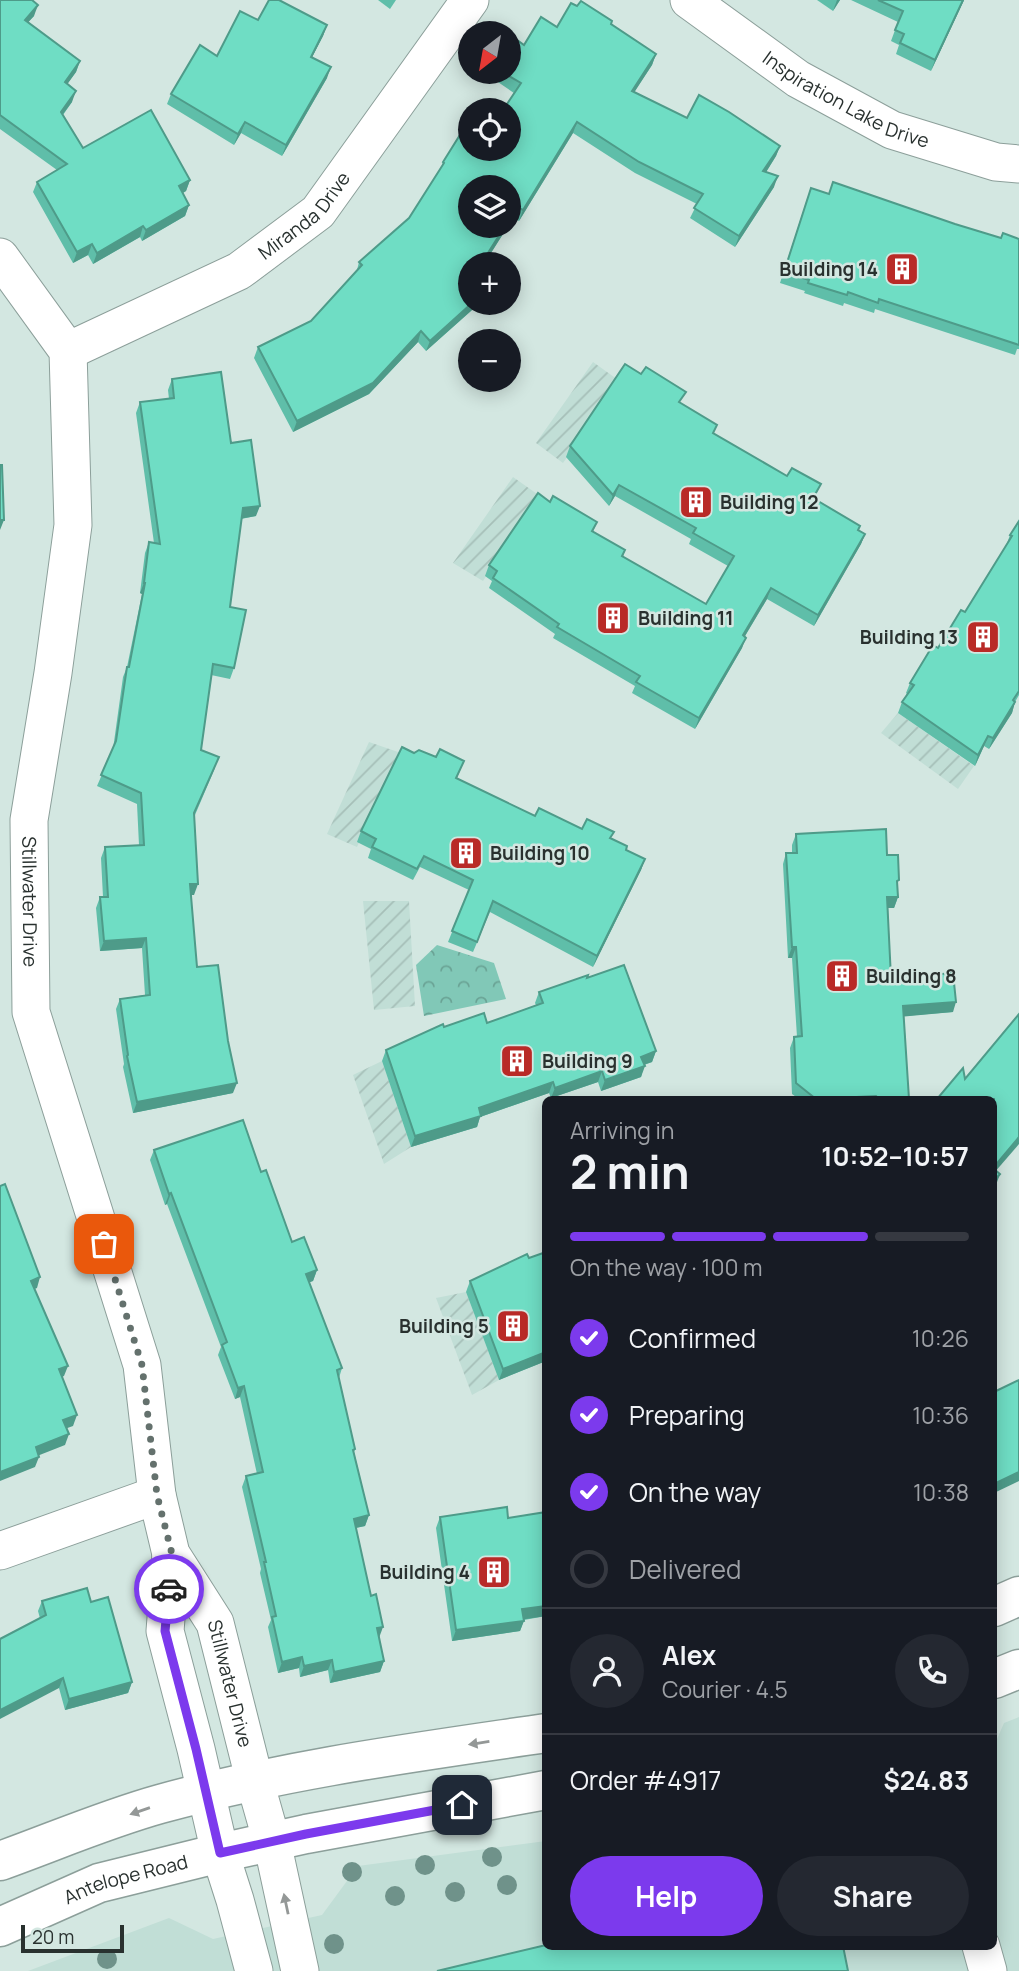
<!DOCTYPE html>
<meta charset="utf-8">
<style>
body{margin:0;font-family:Manrope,sans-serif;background:#242831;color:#f1f3f6;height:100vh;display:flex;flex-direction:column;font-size:26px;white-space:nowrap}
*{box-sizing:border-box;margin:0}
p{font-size:23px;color:#9ea1a6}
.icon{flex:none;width:38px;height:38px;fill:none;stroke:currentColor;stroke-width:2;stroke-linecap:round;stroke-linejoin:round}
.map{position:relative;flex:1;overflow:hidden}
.drawer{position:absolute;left:542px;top:1096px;width:455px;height:854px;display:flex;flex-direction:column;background:#171b24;border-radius:10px;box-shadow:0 4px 18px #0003}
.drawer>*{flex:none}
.needle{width:46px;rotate:211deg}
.controls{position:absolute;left:458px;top:21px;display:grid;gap:14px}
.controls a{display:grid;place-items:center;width:63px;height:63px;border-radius:50%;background:#171b24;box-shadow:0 4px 18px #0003;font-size:35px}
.scale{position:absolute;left:21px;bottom:18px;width:103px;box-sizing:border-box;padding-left:7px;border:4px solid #29312f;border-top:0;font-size:19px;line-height:24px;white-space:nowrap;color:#29312f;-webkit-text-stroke:5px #d3e7e1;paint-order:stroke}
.pin{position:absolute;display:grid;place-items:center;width:60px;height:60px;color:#fff;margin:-30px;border-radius:14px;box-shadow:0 4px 10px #0006}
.courier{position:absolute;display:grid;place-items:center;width:70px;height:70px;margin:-35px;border:5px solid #7c3aed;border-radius:50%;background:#fff;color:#222;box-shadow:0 2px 9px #0007}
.headline em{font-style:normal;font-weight:700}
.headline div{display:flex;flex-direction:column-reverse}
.headline{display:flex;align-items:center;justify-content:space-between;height:119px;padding:0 28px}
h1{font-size:46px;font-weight:700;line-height:52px}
.bar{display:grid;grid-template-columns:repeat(4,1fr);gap:10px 7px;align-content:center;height:84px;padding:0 28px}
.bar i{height:9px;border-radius:5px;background:#363941}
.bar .current{background:#7c3aed}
.bar p{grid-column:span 4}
.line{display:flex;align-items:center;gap:18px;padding:0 28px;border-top:2px solid #363941}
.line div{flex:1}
.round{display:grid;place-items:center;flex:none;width:74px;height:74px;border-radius:37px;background:#242831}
ol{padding:0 28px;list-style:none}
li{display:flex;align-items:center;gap:21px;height:77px}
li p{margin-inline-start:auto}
li .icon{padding:7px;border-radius:50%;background:#7c3aed;color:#fff;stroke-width:4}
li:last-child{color:#9ea1a6}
li i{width:38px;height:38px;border:4px solid #363941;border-radius:50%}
.cta{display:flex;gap:14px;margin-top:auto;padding:14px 28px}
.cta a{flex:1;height:80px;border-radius:42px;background:#7c3aed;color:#fff;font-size:28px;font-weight:700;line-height:80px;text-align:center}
.cta a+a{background:#242831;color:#f1f3f6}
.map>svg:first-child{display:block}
</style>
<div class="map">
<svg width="1019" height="1971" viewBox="0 0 1019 1971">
<defs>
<pattern id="industrial-furrows" width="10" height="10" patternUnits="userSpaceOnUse" patternTransform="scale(1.75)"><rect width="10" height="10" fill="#c1ded6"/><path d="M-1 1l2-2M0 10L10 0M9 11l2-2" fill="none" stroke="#a6bfb8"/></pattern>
<pattern id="park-crowns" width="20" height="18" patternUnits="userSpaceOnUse" patternTransform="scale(1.75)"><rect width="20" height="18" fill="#81c8b7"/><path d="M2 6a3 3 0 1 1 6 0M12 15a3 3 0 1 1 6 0" fill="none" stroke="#6aa395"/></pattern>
</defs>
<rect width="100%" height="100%" fill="#d3e7e1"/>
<polygon fill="#c1ded6" points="1019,1717 1019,1971 28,1971 169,1918 213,1939 322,1915 358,1866 546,1841 546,1946 994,1946 994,1746 1004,1723"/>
<g fill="url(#industrial-furrows)">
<polygon points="593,362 621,382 563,463 536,443"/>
<polygon points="513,477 540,496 483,581 453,563"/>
<polygon points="898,713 974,766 958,789 881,733"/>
<polygon points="369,742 401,753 357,847 327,834"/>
<polygon points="363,901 409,901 415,1006 374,1010"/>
<polygon points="382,1061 411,1147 384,1164 353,1075"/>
<polygon points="466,1292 499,1380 472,1395 436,1298"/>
</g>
<polygon fill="url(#park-crowns)" points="437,945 494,963 506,999 424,1016 416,965"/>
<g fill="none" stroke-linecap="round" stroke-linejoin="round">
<g stroke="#8c9f9a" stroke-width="39">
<g id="minor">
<path id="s1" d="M689,0L798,79L892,130L996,162L1019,164"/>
<path id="s2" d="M0,257L68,351L73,525L53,673L29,820L31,1012L142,1365L157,1495L171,1554L215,1623L255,1782L272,1842L300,1971"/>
<path id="s3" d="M68,351L239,271L318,212L470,0"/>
<polyline points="0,1551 157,1495"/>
<polyline points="171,1554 165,1631 196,1749 220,1853 235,1900 254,1971"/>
<polyline points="981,1946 988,1971"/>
</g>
</g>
<g stroke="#8c9f9a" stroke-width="41">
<g id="major">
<polyline points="994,1607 1019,1596"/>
<polyline points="994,1679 1019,1669"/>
<path d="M0,1861C53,1842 106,1819 160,1804C286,1769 417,1752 546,1733"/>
<path id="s4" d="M0,1927L99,1883L220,1853L306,1834L546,1790"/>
</g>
</g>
<use href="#minor" stroke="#fff" stroke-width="37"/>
<use href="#major" stroke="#fff" stroke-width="38"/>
</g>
<g fill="#6f928a">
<circle cx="492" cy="1857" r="10"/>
<circle cx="425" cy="1865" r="10"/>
<circle cx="352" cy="1872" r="10"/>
<circle cx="507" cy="1885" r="10"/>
<circle cx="455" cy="1892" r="10"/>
<circle cx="395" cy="1896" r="10"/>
<circle cx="334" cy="1944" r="10"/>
<circle cx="107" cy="1959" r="10"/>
</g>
<g fill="#5fbea9">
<polygon points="0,0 34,16 28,22 80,61 76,72 67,84 72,102 63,115 83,148 190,180 186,191 183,193 189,205 185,216 142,241 140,237 93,264 88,255 73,263 33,192 37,182 57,170 0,129"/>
<polygon points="378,0 396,0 390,9"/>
<polygon points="817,0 840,0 833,11"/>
<polygon points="851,0 964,0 931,71 896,54 899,45 891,41 898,22"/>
<polygon points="258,20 327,25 323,36 312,57 327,78 282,156 241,133 234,145 167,104 171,94"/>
<polygon points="611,24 656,54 652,65 634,92 687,118 780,146 776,156 766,172 774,187 735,247 690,218 697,204 635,173 573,133 519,221 513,218 509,224 509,187 508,226 484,264 471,264 471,286 468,290 471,303 475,303 472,310 426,351 418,342 369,394 293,432 254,358 258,347 311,321 357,270 359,262 409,218 441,169 443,162 509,149 514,93 495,80 498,72 509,72 524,45 557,27"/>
<polygon points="807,199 955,224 1001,238 1019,239 1019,349 1017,349 1015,355 875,309 874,313 844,303 843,306 804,293 805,291 780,283"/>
<polygon points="172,379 231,443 256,516 241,519 230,607 234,668 230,679 211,675 201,750 215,768 195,815 194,895 191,895 197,967 233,1093 133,1113 123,1067 124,1064 116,1009 120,999 145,995 142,948 100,951 96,908 100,897 103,897 101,858 105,847 139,845 137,804 97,786 113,749 123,677 127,667 142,594 140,593 145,553 149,542 154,543 136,413 140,402 169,399 168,390"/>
<polygon points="681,403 714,434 787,476 821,484 814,499 865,534 861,544 814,626 767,599 745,636 742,648 695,729 632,693 635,686 553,638 555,634 489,588 492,581 485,576 489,565 550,502 597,522 593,532 625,550 623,557 706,604 728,566 689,544 691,539 615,496 609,506 566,457 570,446"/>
<polygon points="1019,521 1019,695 1015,702 1012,713 989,749 984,746 975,766 898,713 902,702 907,694 906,693 910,683 965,612 1006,546 1010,535"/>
<polygon points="414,753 464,761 457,778 535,816 611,838 626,850 645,859 641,870 593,967 490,912 473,952 448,942 469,890 420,867 413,880 368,858 371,849 357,842 361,831"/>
<polygon points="796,834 887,855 897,886 898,897 894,908 888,908 891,978 953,1012 904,1016 909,1099 799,1099 792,1094 790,1048 794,1037 797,1037 792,958 788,958 783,864 786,853 792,853 792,845"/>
<polygon points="587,978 656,1051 652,1062 644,1065 641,1077 601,1091 598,1082 551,1098 549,1093 480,1117 477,1127 411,1147 382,1061 386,1050 444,1027 487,1023 536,1005 535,1003 539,992"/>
<polygon points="154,1150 261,1172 292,1242 317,1270 313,1281 309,1282 342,1368 339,1378 355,1449 354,1452 369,1515 365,1526 356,1528 384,1661 380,1672 330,1683 328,1670 300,1677 299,1668 278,1673 268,1627 271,1620 260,1573 261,1569 242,1487 246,1476 257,1474 240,1397 235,1399 218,1355 221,1347 167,1204 165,1205 150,1160"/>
<polygon points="470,1281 546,1361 499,1380 466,1292"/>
<polygon points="546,1512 546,1616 524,1620 520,1631 452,1641 436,1528 440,1517 508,1518"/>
<polygon points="42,1601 91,1602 132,1682 128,1693 65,1710 38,1611"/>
</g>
<g fill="#4e9b89">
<polygon points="837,0 840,0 833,11"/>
<polygon points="963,0 964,0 931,71 935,60"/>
<polygon points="38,5 34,16 21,30 25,20"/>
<polygon points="327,25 323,36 307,67 311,57"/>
<polygon points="656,54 652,65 628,102 632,91"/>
<polygon points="80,61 76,72 61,93 65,82"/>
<polygon points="331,67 327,78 282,156 286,145"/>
<polygon points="76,91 72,102 57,122 61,112"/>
<polygon points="245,122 241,133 234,145 238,134"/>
<polygon points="577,122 573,133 519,221 523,210"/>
<polygon points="780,146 776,156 760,182 763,171"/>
<polygon points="778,176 774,187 735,247 739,236"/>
<polygon points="190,180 186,191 175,197 179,186"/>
<polygon points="189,205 185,216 142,241 146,230"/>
<polygon points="517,207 513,218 509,224 509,219"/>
<polygon points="143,226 140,237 93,264 97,253"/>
<polygon points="505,226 508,226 484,264 481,264"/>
<polygon points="92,244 88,255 73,263 77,252"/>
<polygon points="472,303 475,303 472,310 426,351 430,341"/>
<polygon points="421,331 418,342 369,394 293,432 297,421"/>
<polygon points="619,485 615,496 609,506 613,495"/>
<polygon points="260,506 256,516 239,519 243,508"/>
<polygon points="0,520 4,520 0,530"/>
<polygon points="865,534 861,544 814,626 818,615"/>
<polygon points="144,583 145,583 142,594 140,593"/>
<polygon points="771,588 767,599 739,646 743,635"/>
<polygon points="746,638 742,648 695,729 699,718"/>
<polygon points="1015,702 1012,713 989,749 993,738"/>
<polygon points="988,736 984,746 975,766 978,755"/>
<polygon points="645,859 641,870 593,967 597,956"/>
<polygon points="190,884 198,884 194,895 186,895"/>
<polygon points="887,897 898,897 894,908 883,908"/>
<polygon points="146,938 142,948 100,951 104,941"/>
<polygon points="792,947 796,947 792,958 788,958"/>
<polygon points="956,1002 953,1012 899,1017 903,1006"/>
<polygon points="656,1051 652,1062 637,1067 641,1057"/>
<polygon points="645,1066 641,1077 601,1091 605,1080"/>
<polygon points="602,1071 598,1082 551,1098 555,1088"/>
<polygon points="553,1082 549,1093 480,1117 477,1127 411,1147 415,1136 479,1108"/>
<polygon points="237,1083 233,1093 133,1113 137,1102"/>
<polygon points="876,1096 874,1099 822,1099"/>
<polygon points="1019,1137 1019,1144 994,1173 994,1167"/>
<polygon points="1000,1174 996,1185 994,1187 994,1181"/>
<polygon points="171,1193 167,1204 165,1205 169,1194"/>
<polygon points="317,1270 313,1281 302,1285 306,1274"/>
<polygon points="40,1277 37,1288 27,1292 31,1281"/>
<polygon points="546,1352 546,1361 499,1380 503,1369"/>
<polygon points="68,1366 64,1376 55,1380 59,1369"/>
<polygon points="244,1386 240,1397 235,1399 238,1388"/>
<polygon points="77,1415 73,1426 59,1431 63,1420"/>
<polygon points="69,1434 65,1445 32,1458 36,1447"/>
<polygon points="39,1457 35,1467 0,1481 0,1472"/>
<polygon points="1019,1472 1019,1481 994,1493 994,1484"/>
<polygon points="369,1515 365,1526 350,1529 354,1519"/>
<polygon points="546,1606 546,1616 519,1620 522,1609"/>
<polygon points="524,1621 520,1631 452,1641 456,1630"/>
<polygon points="383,1627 379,1638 377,1628"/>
<polygon points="302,1657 299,1668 278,1673 282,1662"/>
<polygon points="332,1660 328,1670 300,1677 304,1666"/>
<polygon points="384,1661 380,1672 330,1683 334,1672"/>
<polygon points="63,1678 59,1688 0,1719 0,1710"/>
<polygon points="132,1682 128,1693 65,1710 69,1699"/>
</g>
<g fill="#6fddc4" stroke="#4e9b89" stroke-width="2">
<polygon points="0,0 32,0 38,5 25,20 80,61 65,82 76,91 61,112 83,148 151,110 190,180 179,186 189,205 146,230 143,226 97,253 92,244 77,252 37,182 67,164 0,115"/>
<polygon points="269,0 279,0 327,25 311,57 331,67 286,145 245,122 238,134 171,94 200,45 217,56 240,11 258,20"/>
<polygon points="878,0 963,0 935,60 900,43 904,34 895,30 903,11"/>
<polygon points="581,1 612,21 611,24 656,54 632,91 687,118 699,95 729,112 780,146 763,171 778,176 739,236 694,208 703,194 639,162 577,122 523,210 517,207 509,219 509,187 471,187 471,226 505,226 481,264 471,264 471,282 467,288 471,293 471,303 472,303 430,341 421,331 373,383 297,421 258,347 311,321 362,265 359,262 409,218 444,163 443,162 468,122 471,123 471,149 509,149 509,110 503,110 521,83 502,72 509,72 509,53 517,40 524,45 541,17 557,27 571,3 577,6"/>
<polygon points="833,182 955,224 1001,238 1003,233 1019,239 1019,345 879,299 878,303 848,292 847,295 808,283 809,280 784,272 811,188 829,194"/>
<polygon points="625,364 641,374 646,367 686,392 679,402 717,425 713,433 787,476 792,468 821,484 813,498 860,526 858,530 865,534 818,615 771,588 743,635 746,638 699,718 636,682 640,676 557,627 559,624 493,578 497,571 489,565 538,493 550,502 553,496 597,522 592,531 625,550 622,556 706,604 734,556 693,533 696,528 619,485 613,495 570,446"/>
<polygon points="221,372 231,443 251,440 260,506 243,508 230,607 246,610 234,668 213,664 201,750 219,757 194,813 198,884 190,884 197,967 218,965 228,1041 237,1083 137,1102 127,1056 128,1055 120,999 150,995 146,938 104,941 100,897 108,897 105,847 144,845 141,793 101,775 116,741 127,667 129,667 145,583 144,583 149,542 160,544 140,402 174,398 172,379"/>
<polygon points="0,465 2,465 4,520 0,520"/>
<polygon points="1019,521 1019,691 1013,700 1015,702 993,738 988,736 978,755 902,702 914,685 910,683 933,645 938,648 961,610 965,612 1012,536 1010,535"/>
<polygon points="402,747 414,753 419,750 436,757 440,749 464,761 456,778 535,816 539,808 582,829 587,819 614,832 610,838 627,846 626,850 645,859 597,956 493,901 477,942 452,931 473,880 424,856 417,869 372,847 376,839 361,831"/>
<polygon points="886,829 887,855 898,855 899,880 897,881 898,897 887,897 891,978 953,973 956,1002 903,1006 909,1099 879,1099 876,1096 816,1099 796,1083 794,1037 802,1036 796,947 792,947 786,853 797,853 796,834"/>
<polygon points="624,965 656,1051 641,1057 645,1066 605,1080 602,1071 555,1088 553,1082 479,1108 481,1116 415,1136 386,1050 443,1024 444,1027 484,1013 487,1023 543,1003 539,992 588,975 587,978"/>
<polygon points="1019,1014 1019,1137 994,1167 994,1099 937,1099 963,1068 965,1079"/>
<polygon points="243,1120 261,1172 266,1170 292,1242 304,1237 317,1270 306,1274 342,1368 337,1370 355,1449 353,1450 369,1515 354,1519 371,1596 376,1594 383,1627 377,1628 384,1661 334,1672 332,1660 304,1666 302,1657 282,1662 272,1617 276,1616 264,1562 266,1562 246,1476 263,1472 244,1386 238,1388 222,1345 227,1342 171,1193 169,1194 154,1150"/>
<polygon points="994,1169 1000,1174 994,1181"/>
<polygon points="5,1184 40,1277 31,1281 68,1366 59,1369 77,1415 63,1420 69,1434 36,1447 39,1457 0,1472 0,1186"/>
<polygon points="546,1252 546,1352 503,1369 470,1281 527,1254 529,1258"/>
<polygon points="1019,1380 1019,1472 994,1484 994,1392"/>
<polygon points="507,1507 508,1518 546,1512 546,1606 522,1609 524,1621 456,1630 440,1517"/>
<polygon points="87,1588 91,1602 108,1597 132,1682 69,1699 63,1678 0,1710 0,1639 46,1615 42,1601"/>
<polygon points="546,1945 546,1946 843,1946 848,1971 437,1971"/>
</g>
<defs><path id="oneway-solid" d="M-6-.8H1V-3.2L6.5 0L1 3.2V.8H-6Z" transform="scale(1.75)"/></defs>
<g fill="#949897">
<use href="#oneway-solid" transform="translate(479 1743) rotate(171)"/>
<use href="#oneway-solid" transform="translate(140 1811) rotate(161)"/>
<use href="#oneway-solid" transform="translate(286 1904) rotate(-102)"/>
</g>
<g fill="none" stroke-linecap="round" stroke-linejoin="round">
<polyline stroke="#64716d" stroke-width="7" stroke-dasharray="0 12.6" points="104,1244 142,1365 157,1495 172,1554 169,1589"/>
<polyline stroke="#7c3aed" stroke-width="9" points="169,1589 165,1631 196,1749 220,1853 306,1834 462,1805"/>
</g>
<defs>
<g id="building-square" transform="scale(1.75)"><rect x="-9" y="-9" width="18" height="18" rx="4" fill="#b92a27" stroke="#d3e7e1"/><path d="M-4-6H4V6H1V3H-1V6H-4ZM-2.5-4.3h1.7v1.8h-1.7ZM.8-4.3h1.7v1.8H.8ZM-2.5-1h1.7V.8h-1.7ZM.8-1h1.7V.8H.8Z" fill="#fff"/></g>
</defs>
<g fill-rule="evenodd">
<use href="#building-square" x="902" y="269"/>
<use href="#building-square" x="696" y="502"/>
<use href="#building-square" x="613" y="618"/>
<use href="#building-square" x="983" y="637"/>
<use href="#building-square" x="466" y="853"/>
<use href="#building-square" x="842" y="976"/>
<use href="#building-square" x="517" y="1061"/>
<use href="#building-square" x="513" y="1326"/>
<use href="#building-square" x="494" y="1572"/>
</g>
<g text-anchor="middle" stroke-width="5" stroke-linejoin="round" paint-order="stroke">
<g font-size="19" fill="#29312f" stroke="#d3e7e1">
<text dy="7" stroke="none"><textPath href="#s1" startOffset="187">Inspiration Lake Drive</textPath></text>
<text dy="7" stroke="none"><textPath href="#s3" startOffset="275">Miranda Drive</textPath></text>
<text dy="7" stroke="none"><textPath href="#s2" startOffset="670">Stillwater Drive</textPath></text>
<text dy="7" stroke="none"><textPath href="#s2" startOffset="1486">Stillwater Drive</textPath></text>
<text dy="7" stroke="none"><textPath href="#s4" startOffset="135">Antelope Road</textPath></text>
</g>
<g font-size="19" font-weight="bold" fill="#29312f" stroke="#d3e7e1" text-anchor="start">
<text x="878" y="276" text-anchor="end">Building 14</text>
<text x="720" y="509">Building 12</text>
<text x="638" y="625">Building 11</text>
<text x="958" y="644" text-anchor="end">Building 13</text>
<text x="490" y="860">Building 10</text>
<text x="866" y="983">Building 8</text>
<text x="542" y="1068">Building 9</text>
<text x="489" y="1333" text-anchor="end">Building 5</text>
<text x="470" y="1579" text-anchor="end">Building 4</text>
</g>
</g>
</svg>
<div class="controls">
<a><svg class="needle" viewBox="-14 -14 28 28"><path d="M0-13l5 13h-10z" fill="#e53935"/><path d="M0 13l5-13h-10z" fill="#9ea1a6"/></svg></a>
<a><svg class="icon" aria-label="locate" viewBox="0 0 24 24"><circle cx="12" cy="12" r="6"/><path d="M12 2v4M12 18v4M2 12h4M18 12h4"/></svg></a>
<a><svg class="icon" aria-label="layers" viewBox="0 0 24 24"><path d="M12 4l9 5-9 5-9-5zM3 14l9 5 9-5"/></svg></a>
<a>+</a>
<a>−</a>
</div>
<div class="scale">20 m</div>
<div class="pin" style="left:104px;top:1244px;background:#ea580c"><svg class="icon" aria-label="bag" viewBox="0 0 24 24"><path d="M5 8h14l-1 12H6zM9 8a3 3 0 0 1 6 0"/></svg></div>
<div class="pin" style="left:462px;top:1805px;background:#1f2937"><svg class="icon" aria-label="home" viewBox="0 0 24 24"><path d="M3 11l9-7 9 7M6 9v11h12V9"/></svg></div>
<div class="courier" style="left:169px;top:1589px"><svg class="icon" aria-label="car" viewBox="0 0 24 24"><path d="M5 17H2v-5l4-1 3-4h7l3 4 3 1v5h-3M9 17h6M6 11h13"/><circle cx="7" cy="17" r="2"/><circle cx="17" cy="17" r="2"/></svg></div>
<section class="drawer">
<div class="headline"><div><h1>2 min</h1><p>Arriving in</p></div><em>10:52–10:57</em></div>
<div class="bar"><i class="current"></i><i class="current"></i><i class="current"></i><i></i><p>On the way · 100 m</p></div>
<ol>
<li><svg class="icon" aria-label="check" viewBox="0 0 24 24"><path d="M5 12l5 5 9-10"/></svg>Confirmed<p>10:26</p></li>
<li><svg class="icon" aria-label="check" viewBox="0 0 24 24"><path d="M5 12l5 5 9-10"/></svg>Preparing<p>10:36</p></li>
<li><svg class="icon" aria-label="check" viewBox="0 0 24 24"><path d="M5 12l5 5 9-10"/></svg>On the way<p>10:38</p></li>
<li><i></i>Delivered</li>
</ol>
<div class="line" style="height:126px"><a class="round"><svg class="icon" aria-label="person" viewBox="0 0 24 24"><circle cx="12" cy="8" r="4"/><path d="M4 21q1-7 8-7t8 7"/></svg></a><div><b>Alex</b><p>Courier · 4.5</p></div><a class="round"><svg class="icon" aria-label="phone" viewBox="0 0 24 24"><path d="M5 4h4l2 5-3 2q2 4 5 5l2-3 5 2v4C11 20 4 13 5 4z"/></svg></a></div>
<div class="line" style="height:91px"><div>Order #4917</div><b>$24.83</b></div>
<div class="cta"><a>Help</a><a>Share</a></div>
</section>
</div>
